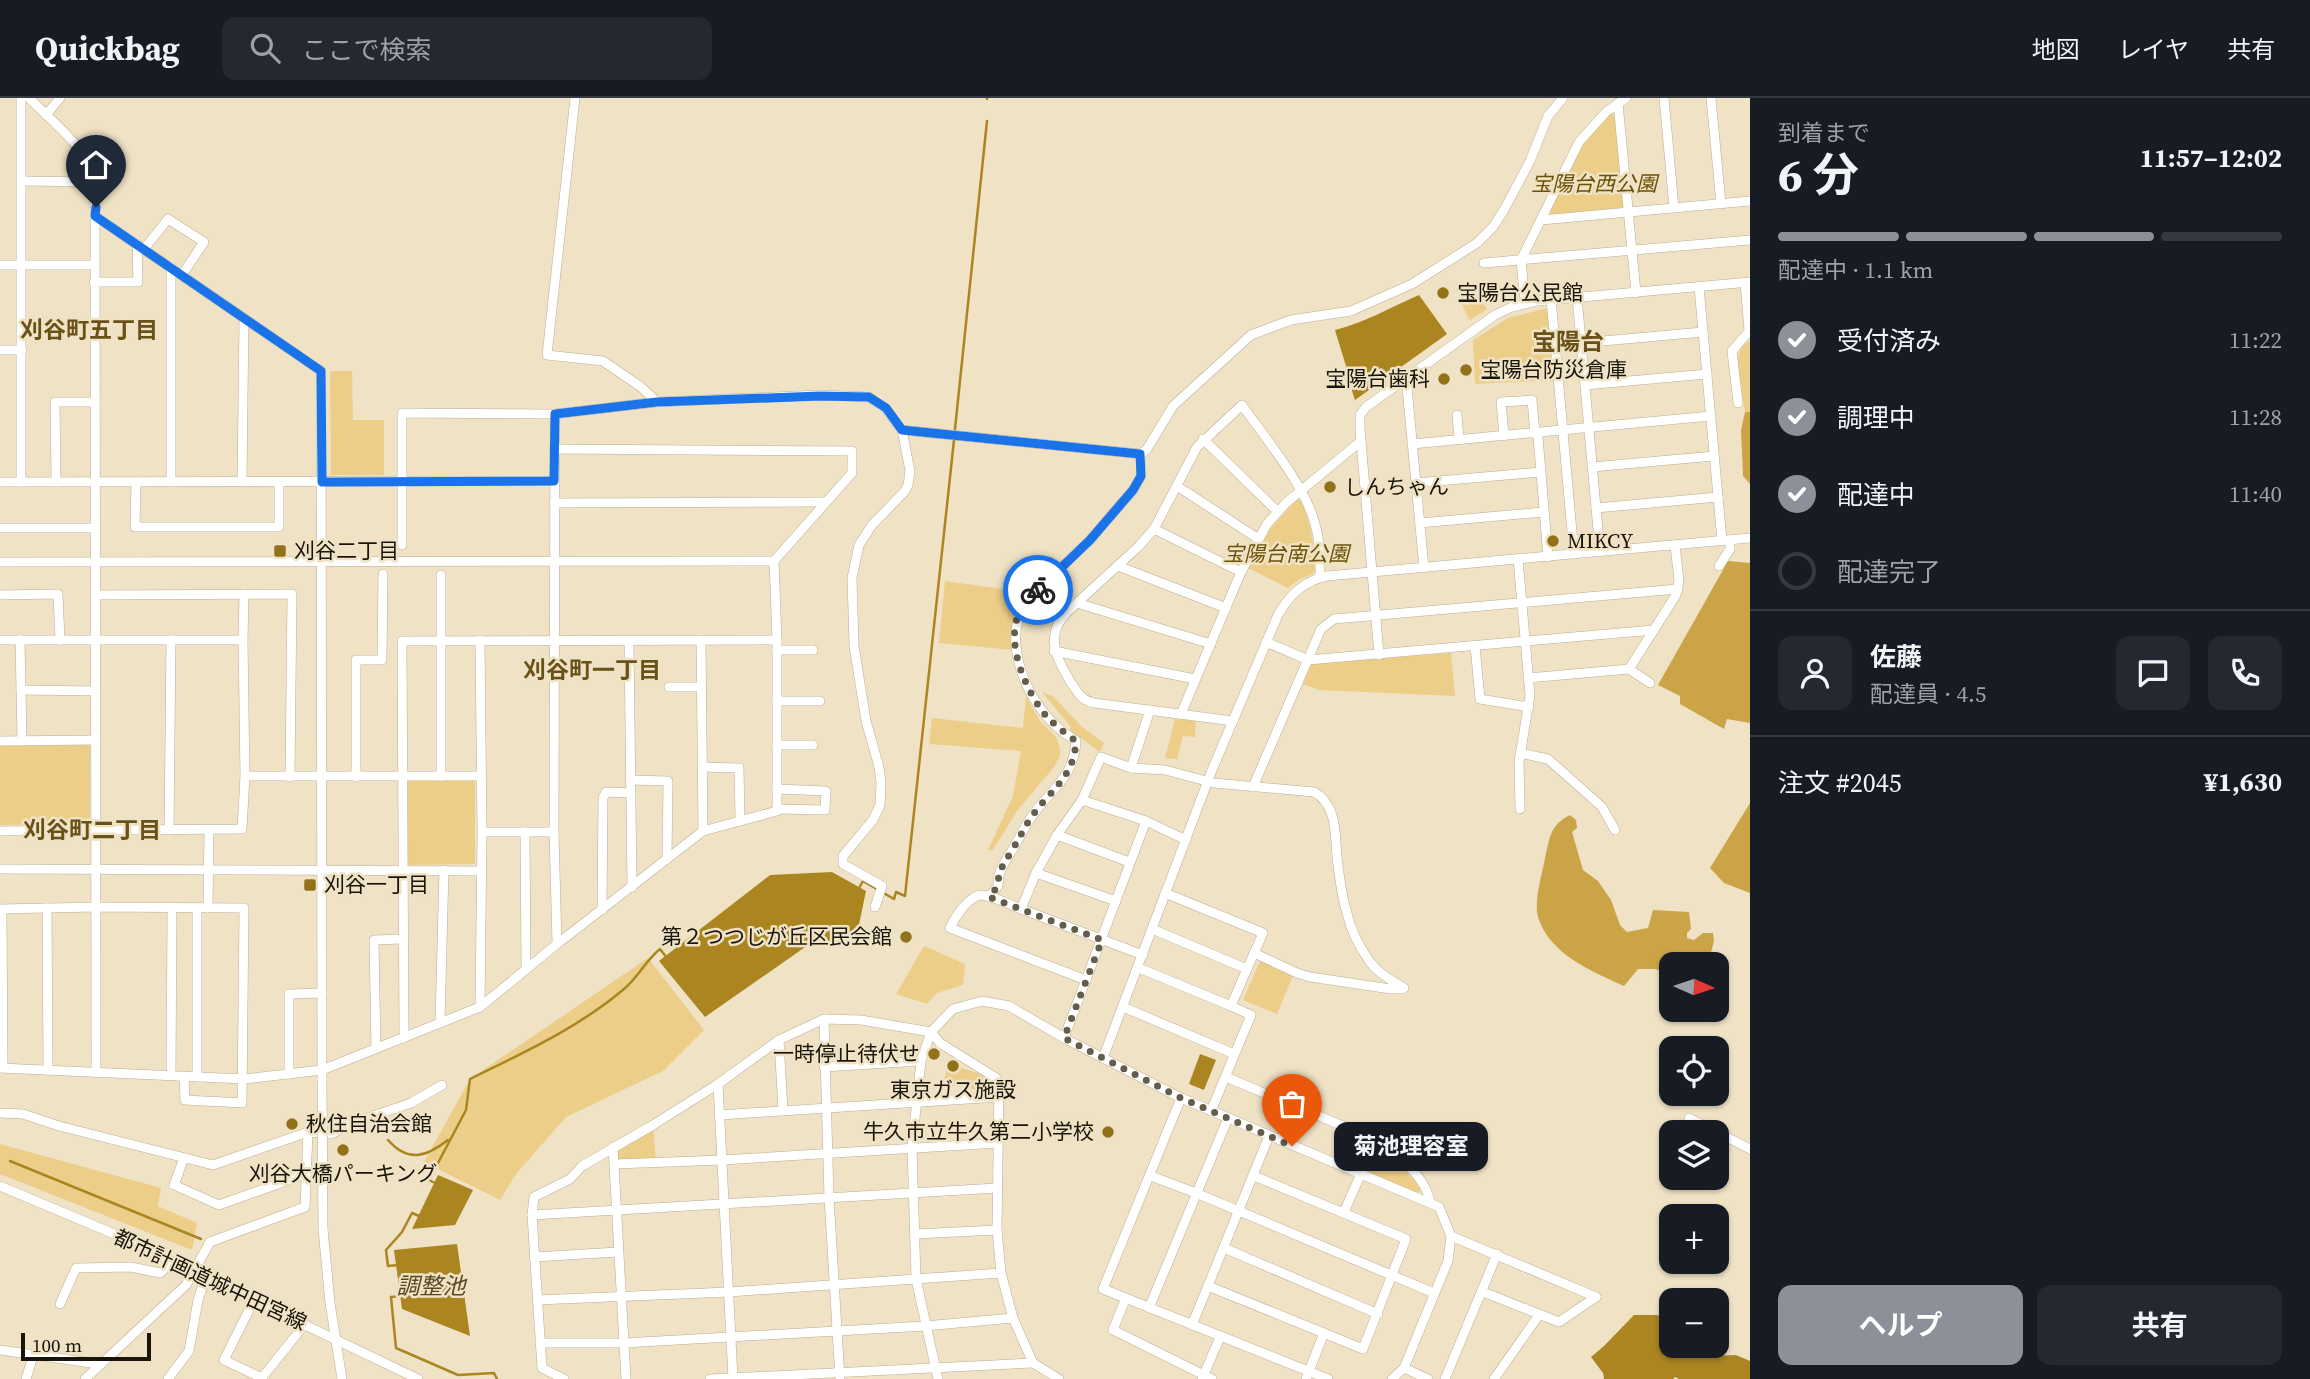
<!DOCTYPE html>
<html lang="ja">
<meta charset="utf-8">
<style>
body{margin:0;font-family:"Source Serif 4","Noto Sans JP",serif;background:#242831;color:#f1f3f6;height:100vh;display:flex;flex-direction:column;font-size:26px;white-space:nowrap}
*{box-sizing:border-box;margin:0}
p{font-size:23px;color:#9ea1a6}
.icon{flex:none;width:38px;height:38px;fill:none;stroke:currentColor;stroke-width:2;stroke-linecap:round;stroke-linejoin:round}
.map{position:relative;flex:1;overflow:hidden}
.sheet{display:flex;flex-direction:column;background:#171b24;width:560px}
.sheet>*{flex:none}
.needle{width:46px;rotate:93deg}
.controls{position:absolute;left:1659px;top:854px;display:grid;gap:14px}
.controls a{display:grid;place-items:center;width:70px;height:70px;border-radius:14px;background:#171b24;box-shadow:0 2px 5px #0004;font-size:35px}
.scale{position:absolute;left:21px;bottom:18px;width:130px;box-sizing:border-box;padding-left:7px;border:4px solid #1a150b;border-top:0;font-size:19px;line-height:24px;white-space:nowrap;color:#1a150b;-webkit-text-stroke:5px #efe2c5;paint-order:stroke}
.pin{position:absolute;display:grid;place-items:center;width:60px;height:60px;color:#fff;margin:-72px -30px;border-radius:50% 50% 50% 0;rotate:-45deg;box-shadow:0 0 7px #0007}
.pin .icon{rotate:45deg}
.courier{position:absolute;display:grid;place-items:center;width:70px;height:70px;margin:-35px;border:5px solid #1a73e8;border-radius:50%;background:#fff;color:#222;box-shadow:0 2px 9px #0007}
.bubble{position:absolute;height:49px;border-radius:14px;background:#171b24;box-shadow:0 2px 5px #0004;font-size:23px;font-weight:700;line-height:49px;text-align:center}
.summary em{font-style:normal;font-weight:700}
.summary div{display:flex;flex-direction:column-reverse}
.summary{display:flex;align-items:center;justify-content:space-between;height:119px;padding:0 28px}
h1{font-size:46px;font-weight:700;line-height:52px}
.bar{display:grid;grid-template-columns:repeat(4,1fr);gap:10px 7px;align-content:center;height:84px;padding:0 28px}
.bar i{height:9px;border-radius:5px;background:#363941}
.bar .current{background:#8c9099}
.bar p{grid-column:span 4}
.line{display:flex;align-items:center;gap:18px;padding:0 28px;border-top:2px solid #363941}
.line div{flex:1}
.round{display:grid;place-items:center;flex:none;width:74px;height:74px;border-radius:14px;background:#242831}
ol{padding:0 28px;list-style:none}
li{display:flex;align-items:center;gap:21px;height:77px}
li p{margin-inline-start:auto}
li .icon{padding:7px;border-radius:50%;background:#8c9099;color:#fff;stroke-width:4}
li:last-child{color:#9ea1a6}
li i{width:38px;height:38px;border:4px solid #363941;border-radius:50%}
.action{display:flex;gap:14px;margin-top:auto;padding:14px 28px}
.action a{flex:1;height:80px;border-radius:14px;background:#8c9099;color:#fff;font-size:28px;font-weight:700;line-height:80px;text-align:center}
.action a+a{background:#242831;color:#f1f3f6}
header{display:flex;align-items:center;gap:42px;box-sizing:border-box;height:98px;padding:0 35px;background:#171b24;border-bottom:2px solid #363941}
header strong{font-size:33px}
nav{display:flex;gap:38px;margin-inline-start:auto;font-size:24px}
.search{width:490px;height:63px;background:#242831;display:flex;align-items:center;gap:18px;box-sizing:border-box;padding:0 24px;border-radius:14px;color:#9ea1a6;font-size:26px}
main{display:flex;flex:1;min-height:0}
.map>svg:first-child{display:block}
</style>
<header>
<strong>Quickbag</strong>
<div class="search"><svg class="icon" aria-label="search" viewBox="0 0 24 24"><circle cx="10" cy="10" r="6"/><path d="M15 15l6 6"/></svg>ここで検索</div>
<nav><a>地図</a><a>レイヤ</a><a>共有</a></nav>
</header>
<main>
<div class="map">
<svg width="1750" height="1281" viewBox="0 0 1750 1281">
<rect width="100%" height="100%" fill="#efe2c5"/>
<g fill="#edce89">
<polygon points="1611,15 1615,17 1624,107 1621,111 1552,117 1549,113 1583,46"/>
<polygon points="1472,190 1487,211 1470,222 1458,200"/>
<polygon points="1548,210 1555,282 1475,286 1473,242 1508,220"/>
<polygon points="1750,243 1750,314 1745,314 1737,261 1742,248"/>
<polygon points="330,273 352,273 353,322 384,322 384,377 331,377"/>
<path d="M1297,401L1301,402C1311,426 1314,446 1315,472L1313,476L1300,481L1288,490L1248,470L1263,439Z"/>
<path d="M945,483L1023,494L1025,497C1014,515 1009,531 1013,552L939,545Z"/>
<polygon points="1451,555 1455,598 1319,592 1303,586 1311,566"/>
<polygon points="1042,594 1053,598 1081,628 1104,645 1100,654 1070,632 1071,629"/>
<polygon points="1026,598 1040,623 1056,639 1060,650 1060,658 1054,669 1017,713 993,752 988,752 1013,698 1021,653 929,646 932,620 1023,630"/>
<polygon points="1175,621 1196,623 1195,639 1183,638 1177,661 1165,660"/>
<polygon points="90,647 90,726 0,727 0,648"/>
<polygon points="475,682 475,766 406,767 406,683"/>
<polygon points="924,848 965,866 963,887 937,895 927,906 896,896"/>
<polygon points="1262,859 1294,875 1277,916 1243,902"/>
<polygon points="648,860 704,932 663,973 566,1019 516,1076 500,1102 424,1064 470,981"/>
<polygon points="948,966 978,975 995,985 996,995 943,986"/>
<polygon points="653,1027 656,1064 615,1066 613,1049"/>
<polygon points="0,1046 161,1090 158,1108 197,1125 192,1152 0,1076"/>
<polygon points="1375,1049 1384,1050 1421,1090 1420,1093 1417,1095 1369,1075 1365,1070"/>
</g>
<g fill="#caa446">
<polygon points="1745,314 1750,314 1750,386 1743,378 1741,332"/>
<polygon points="1728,463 1750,465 1750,625 1727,621 1724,631 1680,606 1680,598 1658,587"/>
<polygon points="1750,705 1750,795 1724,785 1710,770"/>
<path d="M1570,717L1576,722L1577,730L1572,734L1583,772L1598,783L1611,802L1620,827L1627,834L1648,830L1653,812L1689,814L1691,831L1687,835V840L1694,842L1703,835H1713L1714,843L1708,866H1671V874L1654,871H1638L1624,888C1593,874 1549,856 1538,819C1534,802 1542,777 1545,760C1550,739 1550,727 1570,717Z"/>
</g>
<g fill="#aa8520">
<path d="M1419,197L1447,236L1355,302L1352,293L1356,278H1349L1335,232C1364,225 1391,209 1419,197Z"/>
<polygon points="832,774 866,793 856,841 811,845 705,919 659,863 770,777"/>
<polygon points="1200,956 1216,962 1204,992 1189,986"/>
<polygon points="438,1077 473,1092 455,1127 412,1131"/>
<polygon points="457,1146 470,1238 402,1211 394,1152"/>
<polygon points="1634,1217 1657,1217 1671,1222 1671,1248 1698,1248 1713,1258 1736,1257 1750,1263 1750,1281 1679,1281 1675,1279 1673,1281 1604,1281 1603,1275 1591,1259 1604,1248"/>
</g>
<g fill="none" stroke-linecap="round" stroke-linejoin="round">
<g stroke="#aa8520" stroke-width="2.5">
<polyline points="987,0 987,1"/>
<polyline points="955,331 987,23"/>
<polyline points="858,792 863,783 894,801 896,794 905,798 954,342"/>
<path d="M388,1042C408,1065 426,1059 448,1042"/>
<polyline points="10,1063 201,1141"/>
<path d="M437,1086L429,1082L466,1012L470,981C523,955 578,930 624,891C638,880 645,863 660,851L667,860"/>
<polyline points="398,1167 388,1168 386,1152 402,1134 412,1115 419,1118"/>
<polyline points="401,1198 391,1199 396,1250 458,1277 494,1275 497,1281"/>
</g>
<g stroke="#bbae92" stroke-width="10">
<g id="minor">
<polyline points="21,0 21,384"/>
<path d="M29,0C53,24 83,47 95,79L96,974"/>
<polyline points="575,0 547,257 603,263 641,289 657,304"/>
<polyline points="1664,0 1674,110"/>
<polyline points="1711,0 1721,106"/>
<polyline points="1618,5 1636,195"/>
<polyline points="46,17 60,0"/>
<polyline points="22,83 95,84"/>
<polyline points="95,118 321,273 322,977"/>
<polyline points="1541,122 1750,103"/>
<polyline points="144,151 168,121 204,144 182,177"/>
<polyline points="1484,165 1750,142"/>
<polyline points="0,167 94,167"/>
<polyline points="94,184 138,184 137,146"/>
<polyline points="1745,185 1749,232"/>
<polyline points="1699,189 1722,443"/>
<polyline points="1577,199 1600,454"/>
<polyline points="1551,201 1574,456"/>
<polyline points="1525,205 1521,162 1579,44 1606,14 1626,0"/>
<polyline points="1581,245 1703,234"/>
<polyline points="0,252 22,252"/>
<polyline points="1406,279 1424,470"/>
<polyline points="1585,287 1707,276"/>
<polyline points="1738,305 1732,253 1750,232"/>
<polyline points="555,316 554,734 557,846"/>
<polyline points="1457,317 1459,341"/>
<polyline points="902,332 1141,356"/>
<polyline points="1504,338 1501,304 1532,302 1535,335 1538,339 1548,459"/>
<polyline points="1203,341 1277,413"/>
<polyline points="1412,346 1711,318"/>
<polyline points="1141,356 1147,351 1173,308 1251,237 1291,222 1351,213 1412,186 1477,145 1493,129 1504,112 1530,63 1548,18 1563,0"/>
<polyline points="1592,369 1714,358"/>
<polyline points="0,384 554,383"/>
<polyline points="56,384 55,304 95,304"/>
<polyline points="136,384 135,429 279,429 279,384"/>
<polyline points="171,384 171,169"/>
<polyline points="242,384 244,220"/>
<polyline points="1416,385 1540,374"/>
<polyline points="1177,388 1257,440"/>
<polyline points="554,405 825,404"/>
<polyline points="1596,410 1718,399"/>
<polyline points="1420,425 1544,414"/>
<polyline points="0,430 95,430"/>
<polyline points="1154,431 1241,474"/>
<polyline points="402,447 402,315 555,316 657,304 820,297 869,299 885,310 902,332 910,373 908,387 904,394 872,427 859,447 852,480 854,548 866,623 879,669 881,685 880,707 873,722 843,758 843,766 882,788 875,809"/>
<polyline points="1518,461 1530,597 1519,664 1520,711"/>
<polyline points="0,464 774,463"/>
<polyline points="1118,468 1226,510"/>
<polyline points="1719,468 1730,451 1730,442"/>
<polyline points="0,497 58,496 60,542"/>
<polyline points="95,497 292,496 290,679"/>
<polyline points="1077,505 1211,546"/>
<polyline points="0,542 243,542 245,678 242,731 0,733"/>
<polyline points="20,542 22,643"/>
<polyline points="243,542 244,496"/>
<polyline points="480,542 482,734 480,909"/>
<polyline points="701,542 703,733"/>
<polyline points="629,543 632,789"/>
<polyline points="1266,544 1308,562 1654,532"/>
<polyline points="1475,548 1480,601 1529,609"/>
<polyline points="777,552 813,552"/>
<polyline points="1054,553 1195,581"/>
<polyline points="1379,557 1360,331 1360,317 1366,309 1495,217 1512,209 1537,203 1750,184"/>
<polyline points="1629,571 1676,497 1679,483 1675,447"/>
<polyline points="1528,580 1629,571 1650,585"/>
<polyline points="669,589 701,589"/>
<polyline points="21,592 95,593"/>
<polyline points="777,603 820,603"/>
<polyline points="1181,616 1241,474 1267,426 1286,405 1361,343"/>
<path d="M1233,623L1094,605C1081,602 1077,594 1070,583C1056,560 1045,538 1066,515L1139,448L1154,431L1197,349L1242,307C1265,340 1305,387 1315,426C1320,443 1320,462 1320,480"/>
<polyline points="0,643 96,642"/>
<polyline points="777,647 813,647"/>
<polyline points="1520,655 1548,661 1602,709 1615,732"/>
<polyline points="702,669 739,670 740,723"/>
<polyline points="1131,670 1150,612"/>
<polyline points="245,678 480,678"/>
<polyline points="441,678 441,477"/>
<polyline points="356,679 356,562 382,562 383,476"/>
<polyline points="630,682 668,683 667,761"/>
<polyline points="1253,689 1321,531 1334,521 1678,491"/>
<polyline points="1082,702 1146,723 1186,742"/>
<polyline points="777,711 825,712 826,693 777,691"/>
<polyline points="169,732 171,542"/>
<polyline points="482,734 554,734"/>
<polyline points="525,734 526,871"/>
<polyline points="1057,737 1129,764"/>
<polyline points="0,771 481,773"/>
<polyline points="1036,775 1116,803"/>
<polyline points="1165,795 1263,835 1247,871"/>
<path d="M989,799L998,788C998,773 1003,767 1011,754C1018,743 1023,732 1030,721C1049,692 1074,681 1076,643C1069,638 1061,633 1055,627C1024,598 1002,541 1026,503L1090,442L1133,392L1141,378V356"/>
<polyline points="47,810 48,972"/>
<polyline points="208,810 209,732"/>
<polyline points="0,811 96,809 244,810 242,1005 185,1002 184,978"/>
<polyline points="1021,811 1143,857"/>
<polyline points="2,812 3,970"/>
<polyline points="602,812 603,700 606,694 631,695"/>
<polyline points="1152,831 1247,871 1231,908 1251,917 1211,1013"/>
<polyline points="1254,855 1297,875 1310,879 1391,891 1403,891"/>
<polyline points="1139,870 1231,908"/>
<path d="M1086,882L950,830C955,819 969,797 982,797C994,798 1010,807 1021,811L1036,775L1057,737L1082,702L1101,659L1131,670L1165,672L1214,685L1314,694C1340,708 1334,743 1338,767C1340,783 1342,800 1347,815C1351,833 1360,850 1370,864C1379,876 1392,883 1404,890"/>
<polyline points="1123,909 1234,956"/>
<polyline points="824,921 829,1099 840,1281"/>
<polyline points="440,923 444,772"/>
<polyline points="404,940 402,543 777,542"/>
<polyline points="1064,940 1146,723"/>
<polyline points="779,942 783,1013"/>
<polyline points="376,951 374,842 403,841"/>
<path d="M1103,960L1212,672L1278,517C1290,496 1304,483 1327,478L1750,440"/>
<polyline points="824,969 921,963"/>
<polyline points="0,970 244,981 322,972 480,909 557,846 703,733 777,713 777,542 774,463 852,375 852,353 554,351"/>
<polyline points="289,976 289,896 322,895"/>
<polyline points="171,977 172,809"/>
<polyline points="197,979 197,810"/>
<polyline points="1226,979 1376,1042 1344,1114"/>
<polyline points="718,986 733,1281"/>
<polyline points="1181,1000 1103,1191 1328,1281"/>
<polyline points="0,1015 23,1016 59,1028 213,1067 308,1034 305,1109 210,1144 186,1187 85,1281"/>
<polyline points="719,1017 999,999"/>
<polyline points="1689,1020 1750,1051"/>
<polyline points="308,1034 331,1036 353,1025 411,1005 442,987"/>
<path d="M1376,1042C1397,1056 1427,1079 1430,1105"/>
<polyline points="613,1049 626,1281"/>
<polyline points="184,1060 174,1087 219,1107 306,1076"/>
<polyline points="615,1066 722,1062 998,1045"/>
<polyline points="1151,1078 1196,1095 1434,1195"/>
<polyline points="0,1088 119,1138 418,1281"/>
<polyline points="532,1117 997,1090"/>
<polyline points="323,1131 330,1205 342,1281"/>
<polyline points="915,1136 997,1132"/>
<polyline points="1451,1138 1596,1199"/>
<polyline points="1224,1150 1378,1216"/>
<polyline points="534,1159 618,1154"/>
<polyline points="1208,1188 1363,1251 1406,1141 1254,1078"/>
<polyline points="1483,1194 1559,1224 1596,1199"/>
<polyline points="254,1202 224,1262 262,1280"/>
<polyline points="537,1202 729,1194 1001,1175"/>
<polyline points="1125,1202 1113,1232 1212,1281"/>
<polyline points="60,1206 76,1170 131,1169 160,1175 173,1163"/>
<polyline points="1149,1210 1228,1020"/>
<polyline points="1192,1227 1269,1038"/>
<polyline points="540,1245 624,1245 925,1228 1013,1220"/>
<polyline points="0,1252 98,1266"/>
<polyline points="1404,1270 1428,1281"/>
<polyline points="26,1281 33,1258"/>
<polyline points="168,1281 189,1253 198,1202 206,1179"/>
<polyline points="261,1281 305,1226"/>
<polyline points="564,1281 542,1270 532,1117 534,1099 570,1081 582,1068 653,1027 718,986 779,942 824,921 861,922 931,934 940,945 996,980 999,985 997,1132 1001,1175 1013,1220 1033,1265 1059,1281"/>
<polyline points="710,1281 1033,1265"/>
<polyline points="938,1281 916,1181 912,1049 921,963 931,934 953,911 982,903 1009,908 1064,940 1181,1000 1439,1109 1451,1138 1448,1163 1404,1270 1392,1281"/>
<polyline points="1202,1281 1220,1239"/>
<polyline points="1306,1281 1324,1235"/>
<polyline points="1445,1281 1497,1156"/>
<polyline points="1494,1281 1539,1217"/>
</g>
</g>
<use href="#minor" stroke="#fff" stroke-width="9"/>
<g stroke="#bbae92" stroke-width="10" stroke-linecap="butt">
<polyline id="minor-bridge" points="322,982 323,1131"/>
</g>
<use href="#minor-bridge" stroke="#fff" stroke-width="9"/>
</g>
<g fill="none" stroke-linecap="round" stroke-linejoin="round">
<path stroke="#655d4c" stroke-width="7" stroke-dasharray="0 12.6" d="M1038,492C1031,498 1025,504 1020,513C1004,544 1026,594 1047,619C1056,628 1066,636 1076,643C1074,681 1049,692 1030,721C1023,732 1018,743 1011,754C1003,767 998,773 998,788L989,799L1102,842L1064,940L1181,1000L1292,1048"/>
<polyline stroke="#1a73e8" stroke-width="9" points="96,109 95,118 321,273 322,384 554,383 555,316 657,304 820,298 869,299 886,310 902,332 1140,356 1141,378 1133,392 1090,442 1038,492"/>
</g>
<g fill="#927218" stroke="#efe2c5" stroke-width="2.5">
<circle cx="1443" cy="195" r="7"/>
<circle cx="1466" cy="272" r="7"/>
<circle cx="1444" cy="281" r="7"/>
<circle cx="1330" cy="389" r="7"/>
<circle cx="1553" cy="443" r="7"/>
<rect x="273" y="446" width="14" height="14" rx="3.5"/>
<rect x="303" y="780" width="14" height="14" rx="3.5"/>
<circle cx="906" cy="839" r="7"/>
<circle cx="934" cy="956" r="7"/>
<circle cx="953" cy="968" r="7"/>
<circle cx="292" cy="1026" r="7"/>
<circle cx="1108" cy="1034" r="7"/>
<circle cx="343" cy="1052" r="7"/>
</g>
<g text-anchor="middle" stroke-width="5" stroke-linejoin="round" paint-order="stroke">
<g font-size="21" font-style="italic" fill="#6c5206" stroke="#efe2c5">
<text x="1594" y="93">宝陽台西公園</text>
<text x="1286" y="463">宝陽台南公園</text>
</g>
<g font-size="21" fill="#1a150b" stroke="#efe2c5" text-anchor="start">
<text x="1457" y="202">宝陽台公民館</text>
<text x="1480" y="279">宝陽台防災倉庫</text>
<text x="1430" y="288" text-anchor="end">宝陽台歯科</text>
<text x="1344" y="396">しんちゃん</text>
<text x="1567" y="450">MIKCY</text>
<text x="294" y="460">刈谷二丁目</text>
<text x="324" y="794">刈谷一丁目</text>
<text x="892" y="846" text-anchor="end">第２つつじが丘区民会館</text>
<text x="920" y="963" text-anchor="end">一時停止待伏せ</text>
<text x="953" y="999" text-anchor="middle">東京ガス施設</text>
<text x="306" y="1033">秋住自治会館</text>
<text x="1094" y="1041" text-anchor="end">牛久市立牛久第二小学校</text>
<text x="343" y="1083" text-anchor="middle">刈谷大橋パーキング</text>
</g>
<g font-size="21" fill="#1a150b" stroke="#efe2c5">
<text transform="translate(210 1182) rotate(25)" y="7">都市計画道城中田宮線</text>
</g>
<g font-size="23" font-weight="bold" fill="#685217" stroke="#efe2c5">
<text x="89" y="240">刈谷町五丁目</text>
<text x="592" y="580">刈谷町一丁目</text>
<text x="92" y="740">刈谷町二丁目</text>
</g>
<g font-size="23" font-style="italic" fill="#594821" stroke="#efe2c5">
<text x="431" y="1196">調整池</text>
</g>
<g font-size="24" font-weight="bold" fill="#685217" stroke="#efe2c5">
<text x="1568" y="252">宝陽台</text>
</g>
</g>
</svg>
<div class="controls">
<a><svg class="needle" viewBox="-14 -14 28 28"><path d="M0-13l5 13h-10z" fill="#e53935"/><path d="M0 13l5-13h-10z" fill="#9ea1a6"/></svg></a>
<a><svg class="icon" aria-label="locate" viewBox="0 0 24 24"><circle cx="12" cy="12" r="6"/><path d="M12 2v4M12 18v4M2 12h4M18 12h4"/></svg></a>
<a><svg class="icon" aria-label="layers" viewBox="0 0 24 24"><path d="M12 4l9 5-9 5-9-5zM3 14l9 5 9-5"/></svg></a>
<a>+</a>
<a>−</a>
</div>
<div class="scale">100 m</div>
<div class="pin" style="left:1292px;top:1048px;background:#ea580c"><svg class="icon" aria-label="bag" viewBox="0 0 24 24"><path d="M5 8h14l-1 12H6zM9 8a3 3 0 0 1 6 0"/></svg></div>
<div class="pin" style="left:96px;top:109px;background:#1f2937"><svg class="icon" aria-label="home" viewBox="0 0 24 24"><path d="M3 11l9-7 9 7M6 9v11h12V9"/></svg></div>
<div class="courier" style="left:1038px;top:492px"><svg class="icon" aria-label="bike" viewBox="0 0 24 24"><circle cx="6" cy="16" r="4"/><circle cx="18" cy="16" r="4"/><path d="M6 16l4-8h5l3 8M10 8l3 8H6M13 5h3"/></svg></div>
<div class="bubble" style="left:1334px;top:1024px;width:154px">菊池理容室</div>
</div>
<section class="sheet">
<div class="summary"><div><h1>6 分</h1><p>到着まで</p></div><em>11:57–12:02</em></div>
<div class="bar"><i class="current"></i><i class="current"></i><i class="current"></i><i></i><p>配達中 · 1.1 km</p></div>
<ol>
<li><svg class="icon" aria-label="check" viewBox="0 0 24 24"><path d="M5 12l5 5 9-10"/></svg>受付済み<p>11:22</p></li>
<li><svg class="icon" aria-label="check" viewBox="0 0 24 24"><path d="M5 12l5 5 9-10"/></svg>調理中<p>11:28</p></li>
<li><svg class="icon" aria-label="check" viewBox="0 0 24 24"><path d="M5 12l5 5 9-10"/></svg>配達中<p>11:40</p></li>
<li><i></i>配達完了</li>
</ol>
<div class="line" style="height:126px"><a class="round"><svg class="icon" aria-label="person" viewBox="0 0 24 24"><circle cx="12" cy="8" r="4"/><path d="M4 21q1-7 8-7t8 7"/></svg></a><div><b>佐藤</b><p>配達員 · 4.5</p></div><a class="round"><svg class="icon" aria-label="chat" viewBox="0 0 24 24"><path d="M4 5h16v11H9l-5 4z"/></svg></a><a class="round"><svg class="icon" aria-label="phone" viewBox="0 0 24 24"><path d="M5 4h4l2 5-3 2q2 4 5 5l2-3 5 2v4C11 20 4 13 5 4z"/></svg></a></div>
<div class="line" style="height:91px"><div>注文 #2045</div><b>¥1,630</b></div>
<div class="action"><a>ヘルプ</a><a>共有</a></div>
</section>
</main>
